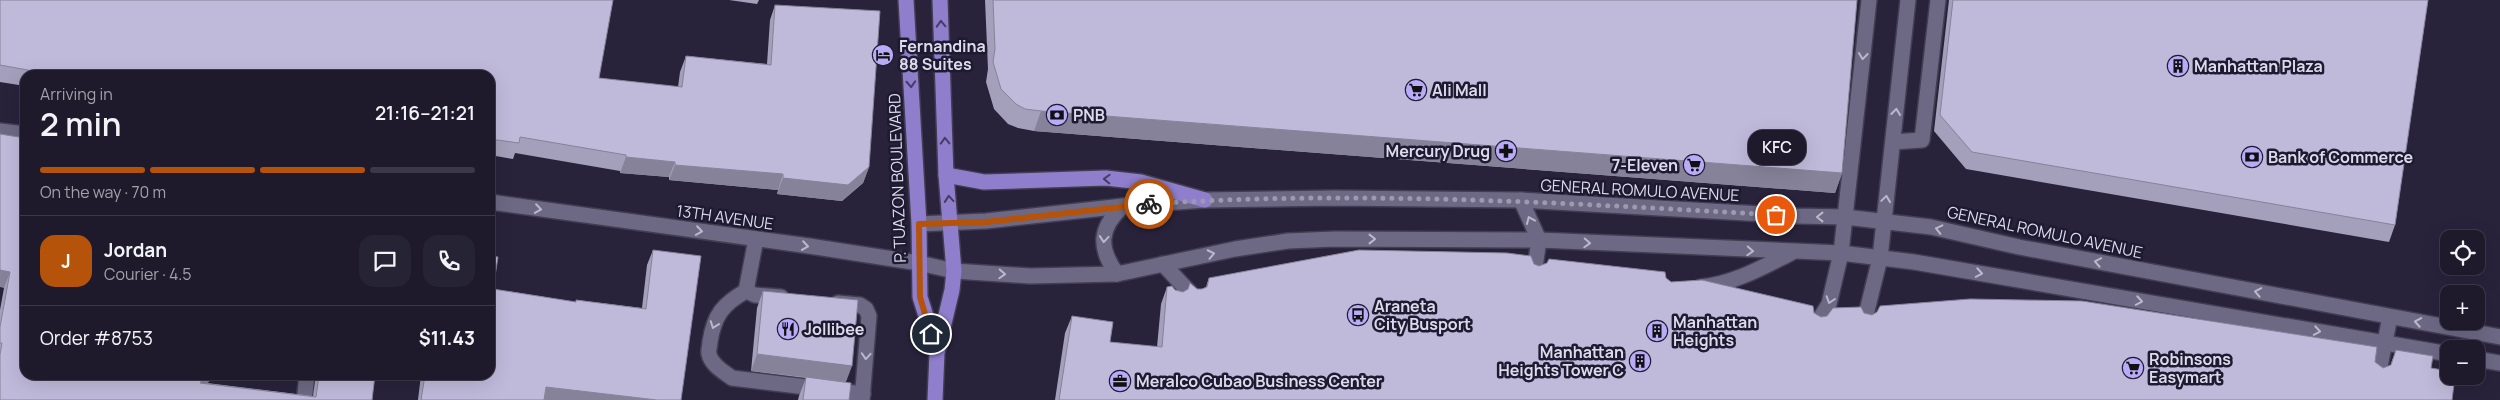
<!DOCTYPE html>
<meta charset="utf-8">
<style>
body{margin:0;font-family:Manrope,sans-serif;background:#262334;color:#f1f3f6;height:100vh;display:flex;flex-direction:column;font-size:19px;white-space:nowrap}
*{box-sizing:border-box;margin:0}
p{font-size:16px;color:#a1a1a9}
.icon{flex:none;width:28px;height:28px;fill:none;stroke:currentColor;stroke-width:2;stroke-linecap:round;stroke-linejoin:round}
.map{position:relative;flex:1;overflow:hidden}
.sheet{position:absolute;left:20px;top:70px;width:475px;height:310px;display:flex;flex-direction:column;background:#1e1a2c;border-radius:15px;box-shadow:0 5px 20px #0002,0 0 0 1px #3c3848}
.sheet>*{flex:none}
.buttons{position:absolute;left:2440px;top:230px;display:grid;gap:10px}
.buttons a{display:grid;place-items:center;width:45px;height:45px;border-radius:10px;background:#1e1a2c;box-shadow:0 5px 20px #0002,0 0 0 1px #3c3848;font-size:25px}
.pin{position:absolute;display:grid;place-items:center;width:42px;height:42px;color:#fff;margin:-21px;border:2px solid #fff;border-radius:50%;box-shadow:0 1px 5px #0007}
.courier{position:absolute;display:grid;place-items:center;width:50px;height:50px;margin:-25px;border:4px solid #b45309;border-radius:50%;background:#fff;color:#222;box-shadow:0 1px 6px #0007}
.bubble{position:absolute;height:35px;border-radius:15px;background:#1e1a2c;box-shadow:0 5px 20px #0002,0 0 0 1px #3c3848;font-size:16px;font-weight:600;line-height:35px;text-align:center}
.summary em{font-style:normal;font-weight:600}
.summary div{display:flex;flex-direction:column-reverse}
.summary{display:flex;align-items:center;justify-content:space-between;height:85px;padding:0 20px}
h1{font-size:32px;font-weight:600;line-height:38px}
.bar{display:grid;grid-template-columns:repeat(4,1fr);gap:8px 5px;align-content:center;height:60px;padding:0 20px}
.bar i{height:6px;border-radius:4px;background:#3c3848}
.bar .on{background:#b45309}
.bar p{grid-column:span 4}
.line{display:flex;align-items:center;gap:12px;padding:0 20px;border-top:1px solid #3c3848}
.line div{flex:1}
.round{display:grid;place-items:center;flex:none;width:52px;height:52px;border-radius:15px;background:#262334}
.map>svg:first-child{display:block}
</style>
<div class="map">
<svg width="2500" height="400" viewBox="0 0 2500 400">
<rect width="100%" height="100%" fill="#28233b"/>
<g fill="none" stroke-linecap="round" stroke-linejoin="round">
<g stroke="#423d52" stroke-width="18">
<g id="minor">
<polyline points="0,131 25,134"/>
<polyline points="1893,142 1922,140 1938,0"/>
<polyline points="1521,200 1539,240 1534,274"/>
<polyline points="490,202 809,246 919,263 954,271 1030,276 1117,274 1235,249 1288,241 1335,239 1539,240 1841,253 1914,262 2449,354"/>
<polyline points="919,224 986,221 1123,206 1205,200 1335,198 1521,200 1796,216 1845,217 1931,227 2019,247 2500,337"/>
<polyline points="756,239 746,291 755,295 781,297"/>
<polyline points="1163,264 1194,297"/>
<path d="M1117,274C1098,248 1099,228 1123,206"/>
<path d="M1701,287C1735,283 1761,268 1791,253"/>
<path d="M746,291C723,304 714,315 710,342C710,345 708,351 709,354C711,365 724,372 732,378L863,394"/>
<polyline points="838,303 860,305 866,309 869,316 862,400"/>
<polyline points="1864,323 1880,258 1908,0"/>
<polyline points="1816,325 1829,304 1841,253 1869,0"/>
<polyline points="2476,359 2500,363"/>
<polyline points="2378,376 2390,317"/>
<polyline points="305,393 307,375"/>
</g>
</g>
<g stroke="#423d52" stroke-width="18">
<g id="major">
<polyline points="906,0 919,224 920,297 937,351"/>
<polyline points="946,175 984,182 1106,178 1141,182 1205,200"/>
<polyline points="935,400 937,353 952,290 954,271 946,175 940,0"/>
</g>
</g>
<use href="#minor" stroke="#6d6985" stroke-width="15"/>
<use href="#major" stroke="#8e7ecb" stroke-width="15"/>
</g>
<g fill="#a4a0bb">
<polygon points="0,0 599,78 678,87 680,72 686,56 767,64 770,20 775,5 869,167 863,183 842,201 777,194 778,190 669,180 669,177 620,173 620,171 515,153 513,159 490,155 490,75 25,75 25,86 0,82"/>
<polygon points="729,0 759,0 757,4"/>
<polygon points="985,0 1857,0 1842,173 1835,193 1034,131 1018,128 1008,124 994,109 986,82 988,69"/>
<polygon points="1949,0 2428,0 2395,225 2389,242 1966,169 1934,131"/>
<polygon points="0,134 25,375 207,383 313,396 316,375 375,375 372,400 0,400 0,310 4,288"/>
<polygon points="653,250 681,400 418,400 421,375 490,375 493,289 576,302 576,300 642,308 647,265"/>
<polygon points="1534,264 1539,266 1666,278 1671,282 1814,313 1821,317 1864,313 1872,315 2375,362 2383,368 2390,366 2396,350 2431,368 2452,400 1055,400 1065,333 1072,316 1110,342 1157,347 1161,304 1167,287 1175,290 1183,292 1197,289 1202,289 1206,287 1209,278"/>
<polygon points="763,291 846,382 849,400 798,400 799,396 806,378 751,371 757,308"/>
</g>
<g fill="#868299">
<polygon points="1041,111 1842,173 1835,193 1034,131"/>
<polygon points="626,157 675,162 669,177 620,173"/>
<polygon points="675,165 783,174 778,190 669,180"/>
<polygon points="869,167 863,183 842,201 777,194 783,178"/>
<polygon points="0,270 10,272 4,288 0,287"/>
<polygon points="757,354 852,366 846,382 751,371"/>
<polygon points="206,375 215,375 194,398 200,383"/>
<polygon points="546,387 657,400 541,400"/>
</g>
<g fill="#bfbada" stroke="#868299">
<polygon points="0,0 613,0 599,78 682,87 686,56 771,65 775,5 880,11 869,167 848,185 783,178 783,174 675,165 675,162 626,157 626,155 520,137 519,143 490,139 490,75 55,75 0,65"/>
<polygon points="993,0 1857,0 1842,173 1041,111 1025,109 1016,104 1001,89 993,62 995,49"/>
<polygon points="1953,0 2428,0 2395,225 1972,152 1940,115"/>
<polygon points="0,134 25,138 25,375 206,375 200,383 316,397 319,375 375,375 372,400 0,400 0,355 2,343 0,343 0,327 10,272 0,270"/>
<polygon points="653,250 701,256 681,400 657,400 546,387 544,400 421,400 425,375 490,375 490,256 498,257 493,289 576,302 576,300 646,309"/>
<polygon points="1359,250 1507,253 1531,256 1534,264 1539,266 1547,263 1549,259 1665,272 1666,278 1671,282 1702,280 1813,306 1814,313 1821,317 1827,316 1833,308 1861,307 1864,313 1872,315 1877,312 1880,306 1970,299 2082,301 2377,347 2375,362 2383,368 2391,365 2396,350 2433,356 2431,368 2449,371 2449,376 2455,376 2452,400 1059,400 1072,316 1113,322 1110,342 1162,347 1167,287 1172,286 1175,290 1183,292 1188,289 1190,283 1197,289 1202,289 1207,287 1209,278"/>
<polygon points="763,291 858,300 852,366 757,354"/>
<polygon points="806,377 851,383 849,400 803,400"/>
</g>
<defs><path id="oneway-chevron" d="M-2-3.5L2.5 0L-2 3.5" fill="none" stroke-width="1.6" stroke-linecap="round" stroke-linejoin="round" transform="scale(1.25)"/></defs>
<g stroke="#453d67">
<use href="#oneway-chevron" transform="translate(941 24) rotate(-92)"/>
<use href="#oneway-chevron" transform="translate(911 84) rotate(87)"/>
<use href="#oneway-chevron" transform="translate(945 141) rotate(-92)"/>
<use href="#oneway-chevron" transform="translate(1107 179) rotate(-178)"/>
<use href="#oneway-chevron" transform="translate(949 199) rotate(-95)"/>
</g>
<g stroke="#bbb8cc">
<use href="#oneway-chevron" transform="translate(1863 56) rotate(96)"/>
<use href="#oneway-chevron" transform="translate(1896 112) rotate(-84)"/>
<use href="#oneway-chevron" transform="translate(1886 199) rotate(-82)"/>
<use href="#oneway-chevron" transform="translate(538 209) rotate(8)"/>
<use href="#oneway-chevron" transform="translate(1820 217) rotate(-180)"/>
<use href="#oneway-chevron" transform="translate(1530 220) rotate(-113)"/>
<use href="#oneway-chevron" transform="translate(1939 229) rotate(-167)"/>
<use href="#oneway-chevron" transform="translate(699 231) rotate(8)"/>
<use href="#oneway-chevron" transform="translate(1104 239) rotate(95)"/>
<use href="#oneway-chevron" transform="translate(1372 239)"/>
<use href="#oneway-chevron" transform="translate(1587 243) rotate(3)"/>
<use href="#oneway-chevron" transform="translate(805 246) rotate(8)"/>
<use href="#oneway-chevron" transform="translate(1750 251) rotate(3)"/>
<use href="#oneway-chevron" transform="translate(1211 254) rotate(-12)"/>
<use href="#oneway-chevron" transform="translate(2098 262) rotate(-169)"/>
<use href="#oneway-chevron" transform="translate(1979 273) rotate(10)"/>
<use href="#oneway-chevron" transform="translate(1002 274) rotate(3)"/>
<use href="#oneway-chevron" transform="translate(2258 292) rotate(-169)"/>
<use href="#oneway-chevron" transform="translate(1830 300) rotate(108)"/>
<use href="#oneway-chevron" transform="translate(2139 301) rotate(10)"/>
<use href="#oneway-chevron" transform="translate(2418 322) rotate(-170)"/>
<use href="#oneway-chevron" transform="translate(714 325) rotate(110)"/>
<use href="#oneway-chevron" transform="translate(2317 331) rotate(10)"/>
<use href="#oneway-chevron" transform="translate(866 356) rotate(94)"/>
</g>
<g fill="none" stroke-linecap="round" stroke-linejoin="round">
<path stroke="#9e9aad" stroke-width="5" stroke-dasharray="0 9" d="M1149,204C1358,190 1568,203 1776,215"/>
<polyline stroke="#b45309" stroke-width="6" points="931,334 920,297 919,224 986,222 1149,204"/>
</g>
<defs>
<g id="hotel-disc" transform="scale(1.125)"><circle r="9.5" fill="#b9abf7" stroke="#1e1a31"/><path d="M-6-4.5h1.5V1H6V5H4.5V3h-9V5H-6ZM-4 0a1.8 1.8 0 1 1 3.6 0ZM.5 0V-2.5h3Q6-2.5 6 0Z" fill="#111"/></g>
<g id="building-disc" transform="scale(1.125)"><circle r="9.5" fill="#b9abf7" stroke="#1e1a31"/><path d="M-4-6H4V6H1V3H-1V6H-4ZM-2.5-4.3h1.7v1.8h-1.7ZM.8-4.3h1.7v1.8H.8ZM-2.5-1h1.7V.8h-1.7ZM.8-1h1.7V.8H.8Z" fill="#111"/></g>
<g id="supermarket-disc" transform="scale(1.125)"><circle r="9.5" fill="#b9abf7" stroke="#1e1a31"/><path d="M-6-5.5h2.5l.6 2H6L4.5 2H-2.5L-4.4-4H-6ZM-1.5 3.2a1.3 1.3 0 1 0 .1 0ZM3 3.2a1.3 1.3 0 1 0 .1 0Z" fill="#111"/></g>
<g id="bank-disc" transform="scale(1.125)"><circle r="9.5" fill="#b9abf7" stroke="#1e1a31"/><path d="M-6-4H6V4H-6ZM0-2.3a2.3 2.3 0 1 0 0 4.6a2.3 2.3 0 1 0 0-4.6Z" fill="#111"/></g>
<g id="pharmacy-disc" transform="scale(1.125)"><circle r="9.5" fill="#b9abf7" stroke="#1e1a31"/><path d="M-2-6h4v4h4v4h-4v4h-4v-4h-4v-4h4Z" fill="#111"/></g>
<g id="bus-disc" transform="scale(1.125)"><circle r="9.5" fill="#b9abf7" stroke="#1e1a31"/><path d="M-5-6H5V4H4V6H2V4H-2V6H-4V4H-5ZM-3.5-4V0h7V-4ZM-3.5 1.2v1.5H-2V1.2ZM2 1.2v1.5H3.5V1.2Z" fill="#111"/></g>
<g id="restaurant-disc" transform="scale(1.125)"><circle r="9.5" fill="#b9abf7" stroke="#1e1a31"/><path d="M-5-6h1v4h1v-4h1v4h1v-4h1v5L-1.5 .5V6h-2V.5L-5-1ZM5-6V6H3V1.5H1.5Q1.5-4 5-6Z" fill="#111"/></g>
<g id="office-disc" transform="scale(1.125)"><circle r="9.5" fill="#b9abf7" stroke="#1e1a31"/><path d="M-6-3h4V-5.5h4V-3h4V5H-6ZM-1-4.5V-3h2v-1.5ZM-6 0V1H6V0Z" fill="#111"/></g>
</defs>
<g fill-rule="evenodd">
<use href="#hotel-disc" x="883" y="55"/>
<use href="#building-disc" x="2178" y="66"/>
<use href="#supermarket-disc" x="1416" y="90"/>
<use href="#bank-disc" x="1057" y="115"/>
<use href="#pharmacy-disc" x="1506" y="151"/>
<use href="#bank-disc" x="2252" y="157"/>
<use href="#supermarket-disc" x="1694" y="165"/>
<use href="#bus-disc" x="1358" y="315"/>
<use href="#restaurant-disc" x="788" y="329"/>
<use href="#building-disc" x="1657" y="331"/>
<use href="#building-disc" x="1640" y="361"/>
<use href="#supermarket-disc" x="2133" y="368"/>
<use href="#office-disc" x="1120" y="381"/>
</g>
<g text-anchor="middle" stroke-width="5" stroke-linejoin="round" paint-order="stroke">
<g font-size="16" font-weight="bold" fill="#dddaeb" stroke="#1e1a31" text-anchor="start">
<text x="899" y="52">Fernandina<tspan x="899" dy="18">88 Suites</tspan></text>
<text x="2194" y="72">Manhattan Plaza</text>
<text x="1432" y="96">Ali Mall</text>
<text x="1073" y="121">PNB</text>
<text x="1490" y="157" text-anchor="end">Mercury Drug</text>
<text x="2268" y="163">Bank of Commerce</text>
<text x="1678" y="171" text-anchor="end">7-Eleven</text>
<text x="1374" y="312">Araneta<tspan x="1374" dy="18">City Busport</tspan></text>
<text x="1673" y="328">Manhattan<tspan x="1673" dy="18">Heights</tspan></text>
<text x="804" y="335">Jollibee</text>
<text x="1624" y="358" text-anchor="end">Manhattan<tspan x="1624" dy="18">Heights Tower C</tspan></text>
<text x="2149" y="365">Robinsons<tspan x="2149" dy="18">Easymart</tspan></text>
<text x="1136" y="387">Meralco Cubao Business Center</text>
</g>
<g font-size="16" fill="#dddaeb" stroke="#1e1a31">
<text transform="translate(897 178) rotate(-92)" y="6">P. TUAZON BOULEVARD</text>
<text transform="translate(1640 190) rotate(3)" y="6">GENERAL ROMULO AVENUE</text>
<text transform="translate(725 217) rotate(8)" y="6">13TH AVENUE</text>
<text transform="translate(2045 232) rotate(12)" y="6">GENERAL ROMULO AVENUE</text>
</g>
</g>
</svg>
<div class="buttons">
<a><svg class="icon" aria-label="locate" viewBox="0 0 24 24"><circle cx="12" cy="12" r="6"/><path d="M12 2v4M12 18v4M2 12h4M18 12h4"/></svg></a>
<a>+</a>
<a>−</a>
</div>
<div class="pin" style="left:1776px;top:215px;background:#ea580c"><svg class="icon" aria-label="bag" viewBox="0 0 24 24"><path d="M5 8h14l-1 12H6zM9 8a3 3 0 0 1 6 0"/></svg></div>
<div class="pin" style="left:931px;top:334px;background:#1f2937"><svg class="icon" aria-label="home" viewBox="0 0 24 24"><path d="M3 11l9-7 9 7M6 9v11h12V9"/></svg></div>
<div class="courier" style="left:1149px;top:204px"><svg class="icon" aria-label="bike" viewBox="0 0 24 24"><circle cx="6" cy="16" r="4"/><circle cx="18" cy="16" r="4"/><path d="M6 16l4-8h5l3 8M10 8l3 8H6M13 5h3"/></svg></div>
<div class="bubble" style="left:1748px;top:130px;width:58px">KFC</div>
<section class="sheet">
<div class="summary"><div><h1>2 min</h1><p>Arriving in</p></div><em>21:16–21:21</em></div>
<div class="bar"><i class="on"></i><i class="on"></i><i class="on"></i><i></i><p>On the way · 70 m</p></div>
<div class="line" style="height:90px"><b class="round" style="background:#b45309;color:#fff">J</b><div><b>Jordan</b><p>Courier · 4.5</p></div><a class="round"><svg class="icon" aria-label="chat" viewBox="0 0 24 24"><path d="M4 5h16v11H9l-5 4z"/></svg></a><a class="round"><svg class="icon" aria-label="phone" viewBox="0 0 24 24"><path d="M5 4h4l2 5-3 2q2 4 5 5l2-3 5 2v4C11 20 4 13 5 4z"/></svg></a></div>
<div class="line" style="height:65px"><div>Order #8753</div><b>$11.43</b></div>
</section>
</div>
